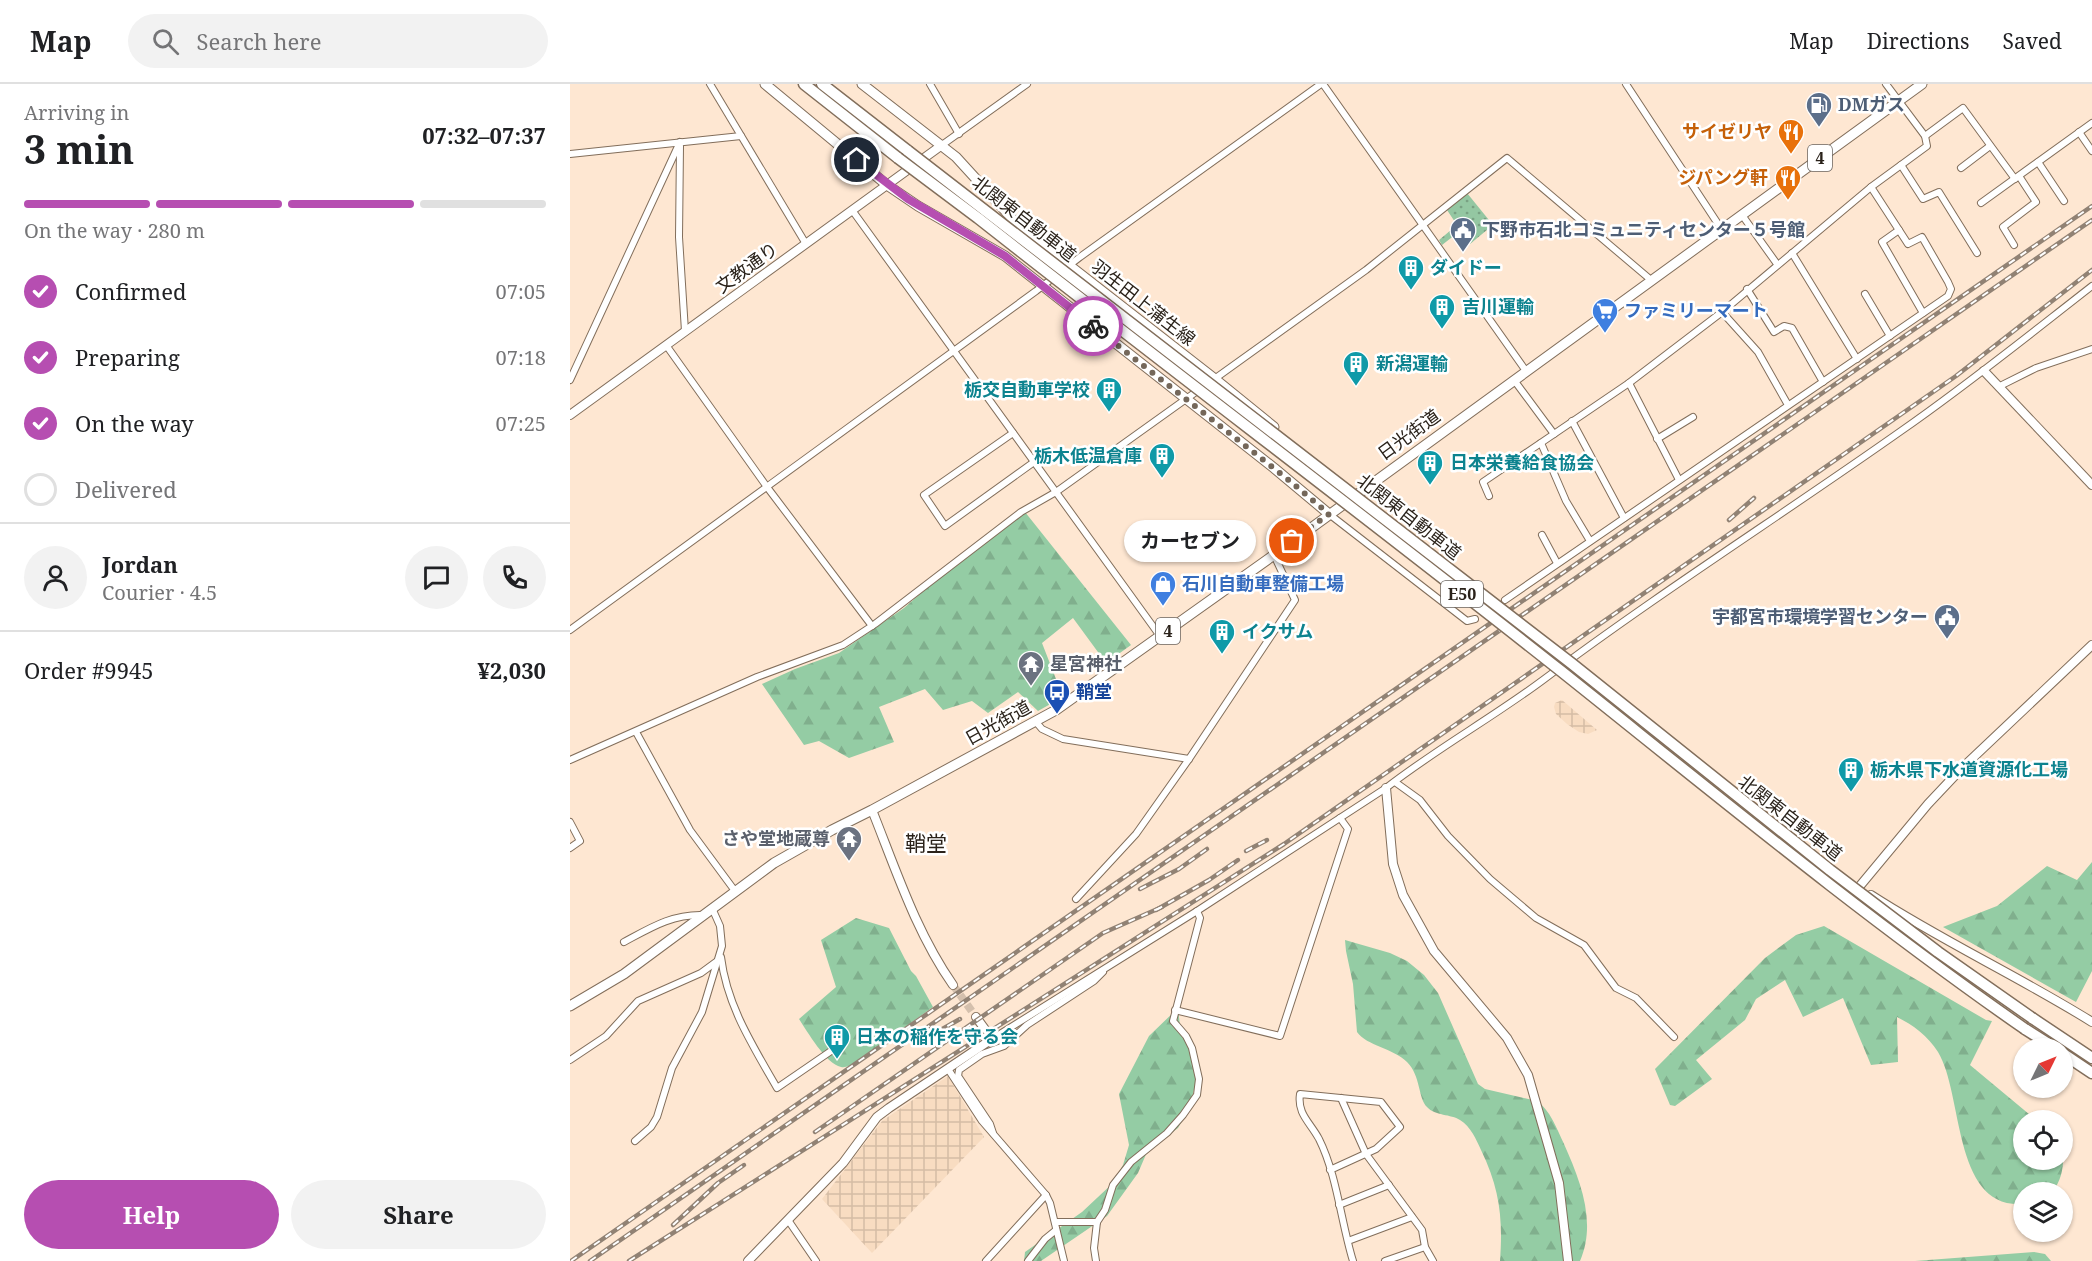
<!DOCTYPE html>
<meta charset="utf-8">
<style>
body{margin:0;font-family:"Noto Serif","Noto Sans JP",serif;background:#f2f2f2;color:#202124;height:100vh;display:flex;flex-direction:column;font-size:22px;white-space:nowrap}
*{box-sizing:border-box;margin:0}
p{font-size:20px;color:#757577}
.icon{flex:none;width:33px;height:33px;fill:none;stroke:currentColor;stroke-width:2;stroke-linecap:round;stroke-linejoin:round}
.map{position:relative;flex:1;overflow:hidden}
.side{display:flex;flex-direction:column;background:#fff;width:570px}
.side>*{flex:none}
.needle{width:39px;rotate:47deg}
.fabs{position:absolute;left:1443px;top:954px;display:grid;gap:12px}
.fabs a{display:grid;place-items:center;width:60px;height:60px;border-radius:50%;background:#fff;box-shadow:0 2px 4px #0004;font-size:30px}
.pin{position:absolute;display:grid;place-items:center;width:51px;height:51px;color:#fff;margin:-26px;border:3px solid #fff;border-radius:50%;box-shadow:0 2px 6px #0007}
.courier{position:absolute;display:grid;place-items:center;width:60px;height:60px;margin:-30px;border:4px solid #b64eb1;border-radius:50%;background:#fff;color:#222;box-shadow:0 2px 8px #0007}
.bubble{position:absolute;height:42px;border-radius:21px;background:#fff;box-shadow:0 2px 4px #0004;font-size:20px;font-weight:700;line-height:42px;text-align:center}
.head em{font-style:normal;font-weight:700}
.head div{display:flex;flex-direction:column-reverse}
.head{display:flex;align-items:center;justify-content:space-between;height:102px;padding:0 24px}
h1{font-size:39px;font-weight:700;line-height:45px}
.bar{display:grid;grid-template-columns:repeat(4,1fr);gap:9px 6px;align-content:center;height:72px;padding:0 24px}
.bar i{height:8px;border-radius:4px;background:#e0e0e0}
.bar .current{background:#b64eb1}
.bar p{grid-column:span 4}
.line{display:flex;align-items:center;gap:15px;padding:0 24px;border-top:2px solid #e0e0e0}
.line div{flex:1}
.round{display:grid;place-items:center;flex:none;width:63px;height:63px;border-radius:32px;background:#f2f2f2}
ol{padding:0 24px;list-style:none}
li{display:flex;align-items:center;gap:18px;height:66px}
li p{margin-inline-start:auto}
li .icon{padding:6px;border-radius:50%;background:#b64eb1;color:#fff;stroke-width:4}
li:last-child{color:#757577}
li i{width:33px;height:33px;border:3px solid #e0e0e0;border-radius:50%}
.primary-button{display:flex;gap:12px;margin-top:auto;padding:12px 24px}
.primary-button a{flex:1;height:69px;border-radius:36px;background:#b64eb1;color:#fff;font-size:24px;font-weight:700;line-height:69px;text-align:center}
.primary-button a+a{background:#f2f2f2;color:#202124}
header{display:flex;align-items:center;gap:36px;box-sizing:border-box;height:84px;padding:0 30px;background:#fff;border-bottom:2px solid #e0e0e0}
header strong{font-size:28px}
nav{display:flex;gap:33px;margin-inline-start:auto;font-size:21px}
.search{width:420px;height:54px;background:#f2f2f2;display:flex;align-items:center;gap:15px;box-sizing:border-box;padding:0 21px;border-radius:33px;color:#757577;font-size:22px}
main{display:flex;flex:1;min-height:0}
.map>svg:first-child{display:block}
</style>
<header>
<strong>Map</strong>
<div class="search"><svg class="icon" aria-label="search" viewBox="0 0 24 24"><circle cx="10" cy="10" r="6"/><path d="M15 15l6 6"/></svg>Search here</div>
<nav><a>Map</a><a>Directions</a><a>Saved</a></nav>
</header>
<main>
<section class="side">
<div class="head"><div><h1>3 min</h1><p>Arriving in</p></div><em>07:32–07:37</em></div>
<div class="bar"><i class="current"></i><i class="current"></i><i class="current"></i><i></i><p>On the way · 280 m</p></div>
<ol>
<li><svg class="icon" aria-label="check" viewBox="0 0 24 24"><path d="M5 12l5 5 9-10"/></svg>Confirmed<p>07:05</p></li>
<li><svg class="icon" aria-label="check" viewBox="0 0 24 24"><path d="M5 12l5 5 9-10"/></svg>Preparing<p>07:18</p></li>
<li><svg class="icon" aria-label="check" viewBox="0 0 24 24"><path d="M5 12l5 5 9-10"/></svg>On the way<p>07:25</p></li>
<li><i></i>Delivered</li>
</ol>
<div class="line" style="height:108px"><a class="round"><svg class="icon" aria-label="person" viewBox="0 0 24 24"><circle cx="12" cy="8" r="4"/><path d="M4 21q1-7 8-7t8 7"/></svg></a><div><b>Jordan</b><p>Courier · 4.5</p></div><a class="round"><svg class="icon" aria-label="chat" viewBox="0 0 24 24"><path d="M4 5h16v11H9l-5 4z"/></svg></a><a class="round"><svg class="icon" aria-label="phone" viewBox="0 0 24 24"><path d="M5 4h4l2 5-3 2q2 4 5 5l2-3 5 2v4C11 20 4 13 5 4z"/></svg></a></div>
<div class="line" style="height:78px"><div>Order #9945</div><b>¥2,030</b></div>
<div class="primary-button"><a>Help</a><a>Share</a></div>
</section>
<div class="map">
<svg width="1522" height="1177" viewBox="0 0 1522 1177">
<defs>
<pattern id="industrial-grid" width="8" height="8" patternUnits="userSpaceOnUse" patternTransform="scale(1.5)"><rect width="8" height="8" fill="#f8dcc1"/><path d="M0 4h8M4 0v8" fill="none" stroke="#d5bca5"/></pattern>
<pattern id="forest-firs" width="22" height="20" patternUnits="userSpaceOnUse" patternTransform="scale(1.5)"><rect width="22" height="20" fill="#94cca4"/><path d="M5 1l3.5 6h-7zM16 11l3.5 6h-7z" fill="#80af8d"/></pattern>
<pattern id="park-dots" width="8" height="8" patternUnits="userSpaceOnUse" patternTransform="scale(1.5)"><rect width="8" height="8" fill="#94c7a2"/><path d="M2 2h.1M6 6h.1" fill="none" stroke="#79a183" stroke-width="1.8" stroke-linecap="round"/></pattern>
</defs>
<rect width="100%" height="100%" fill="#fee7d2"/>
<g fill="url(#industrial-grid)">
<polygon points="992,616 1027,646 1018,650 1009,648 997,640 986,630 984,623 985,619"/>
<polygon points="378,992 414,1053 302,1169 252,1115 312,1037"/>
</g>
<g fill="url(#forest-firs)">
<polygon points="455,428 561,561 536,579 503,534 472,559 493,613 468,627 448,608 418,629 402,617 373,626 355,605 309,623 324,658 279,674 249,657 234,661 192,600 225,585 269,569 334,524 366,496"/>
<polygon points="1522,778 1522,887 1506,918 1373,843 1427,822 1477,782 1507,796"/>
<path d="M286,834L319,844L341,887L346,892L363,923L285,979C281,981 276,984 271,983C256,980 237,947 229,935L266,903L251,856Z"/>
<path d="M1254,842L1416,936L1422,937L1400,981L1466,1036H1454V1076H1492L1493,1067C1494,1081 1492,1097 1482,1108H1454L1453,1120C1382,1125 1394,1011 1368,968C1358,952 1343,941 1327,933L1328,978L1301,981L1273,914L1233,933L1215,896L1186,915L1175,936L1126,976L1142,995L1105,1022L1100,1021L1085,985L1195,874L1226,851Z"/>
<path d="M775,856L820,869L837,877L854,891L868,909L908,1000L915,1005L967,1017C980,1026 987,1045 994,1060C1010,1096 1027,1138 1010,1177H930C933,1135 930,1105 911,1066C906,1055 901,1043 890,1036C881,1030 865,1032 857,1023C848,1014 851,992 837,978C823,964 797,962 787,948L783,900L776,867Z"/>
<polygon points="608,924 610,942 629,986 619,1025 608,1044 577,1068 568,1089 537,1132 471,1177 454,1177 455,1168 512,1128 543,1099 553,1081 559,1061 549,1010 579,952"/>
<polygon points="1464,1168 1475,1170 1481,1177 1345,1177"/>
</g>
<polygon fill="url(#park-dots)" points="897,109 923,141 900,160 890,147 872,161 869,156 887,141 877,126"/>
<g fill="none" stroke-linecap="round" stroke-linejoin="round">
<polyline stroke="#d4c0ad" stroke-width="8" stroke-dasharray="8 4" stroke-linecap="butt" points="383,901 406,933"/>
<g stroke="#826e5b" stroke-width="8">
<g id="minor">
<polyline points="140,0 236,160"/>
<polyline points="360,0 389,50"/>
<polyline points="753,0 956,287"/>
<polyline points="1056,0 1152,146"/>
<polyline points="1509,48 1522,67"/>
<polyline points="1355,52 1393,24 1445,95"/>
<polyline points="372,61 457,0"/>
<polyline points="110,62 109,153 115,247"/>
<polyline points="0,70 171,52"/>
<polyline points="1468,78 1494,117"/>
<polyline points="1331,81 1353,115 1369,108 1407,169"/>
<polyline points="1391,84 1420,62"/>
<polyline points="1411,119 1522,39"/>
<polyline points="282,126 590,552"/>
<polyline points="1172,131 1207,180"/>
<polyline points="1329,146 1312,158 1353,229"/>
<polyline points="1444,161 1433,143 1466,118 1449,92"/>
<polyline points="1222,169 1287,275"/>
<polyline points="1177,205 1204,248 1214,242 1222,244 1253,298"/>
<polyline points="1295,210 1320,252"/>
<polyline points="1152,228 1188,268 1218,321"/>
<polyline points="96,261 197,403 302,542"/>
<polyline points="0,296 110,58"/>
<polyline points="643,296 796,186 937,74 1081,196"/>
<polyline points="944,296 984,350 1059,299 1152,228 1301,103 1357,62 1355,52 1316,0"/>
<polyline points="1059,299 1109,396"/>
<polyline points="1430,302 1466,284 1522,265"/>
<polyline points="1002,337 1054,434"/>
<polyline points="443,349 354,411 375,442 464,378"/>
<polyline points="1087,355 1123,333"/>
<polyline points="971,359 996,417 1020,457"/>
<polyline points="919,412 913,398 984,350"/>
<polyline points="759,430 897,537 905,535"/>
<polyline points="972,451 987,479"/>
<polyline points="935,516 1378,212 1381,205 1378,198 1352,153 1338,160 1301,103"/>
<polyline points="0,546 466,207 510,173 751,0"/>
<polyline points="466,638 472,645 493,655 619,675"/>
<polyline points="66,648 120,746 165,807"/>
<polyline points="0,676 187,593 273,561 305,540 451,428 486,408 630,305"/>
<polyline points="825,698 850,716 878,752 920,795 966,834 1014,861 1046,904 1066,914 1104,953"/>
<polyline points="0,738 10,757 0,764"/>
<polyline points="506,815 566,750 619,675 725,516 704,471"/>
<path d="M54,858C80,844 102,830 133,831"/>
<path d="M151,873C157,922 183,962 207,1004L261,967"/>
<polyline points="605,926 710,952 778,745 770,734"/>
<path d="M422,955L627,827L816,704C866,665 922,634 973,596C1089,509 1212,431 1331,347C1396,302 1459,251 1522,202"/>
<polyline points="0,976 36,952 68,917 131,889 146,878"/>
<polyline points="378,985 412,1037 476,1111 480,1119 494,1177"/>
<polyline points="771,1014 796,1070 852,1146 855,1163 863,1177"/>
<polyline points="423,1049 420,1040 388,992 389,986 412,970 434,962 457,941 524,897 533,888"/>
<polyline points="65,1057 81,1043 87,1033 102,984 132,928 152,862 150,842 142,824"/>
<path d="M760,1086L806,1065L830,1043L811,1018L730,1010C727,1030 740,1038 749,1055C767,1091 771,1138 783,1177"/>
<polyline points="769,1121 819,1101"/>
<polyline points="218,1136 246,1177"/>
<polyline points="485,1138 527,1138"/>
<polyline points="778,1157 842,1133"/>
<polyline points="416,1177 476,1111"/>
<polyline points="458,1177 475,1155 486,1146"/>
<polyline points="526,1177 524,1164 527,1138 535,1126 543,1101 561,1078 597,1049 613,1031 627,1011 629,995 622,964 616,952 603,937 630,834 627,827"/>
<polyline points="815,1177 855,1163"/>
</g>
</g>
<g stroke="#826e5b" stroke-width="10">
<g id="tertiary">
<polyline points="1414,287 1522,401"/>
<polyline points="0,331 372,61"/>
<polyline points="816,704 823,780 833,811 864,867 937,954 958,991 989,1099 998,1177"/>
<path d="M302,726C326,786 346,848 383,901"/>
<polyline points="1289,803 1358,720 1391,685 1522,561"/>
<path d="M1301,811C1372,857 1450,893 1522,938"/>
<polyline points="178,1177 273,1079 307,1033 319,1024 422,955 406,933"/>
</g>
</g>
<g stroke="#826e5b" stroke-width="11">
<g id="primary">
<polyline points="195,0 317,101 348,122 435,172 704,384 759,430"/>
<polyline points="292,0 386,73 450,143 645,295 704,343"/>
</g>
</g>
<g stroke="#826e5b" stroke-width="11">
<polyline id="trunk" points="0,922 54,890 204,779 262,746 302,726 486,626 704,471 1352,0"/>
</g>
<g stroke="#826e5b" stroke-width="13">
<g id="motorway">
<polyline points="234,0 328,74"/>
<polyline points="252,0 338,67"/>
<polyline points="1462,934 1522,974"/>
<polyline points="1455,945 1485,964"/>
<polyline points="1492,969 1522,989"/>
</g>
</g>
<use href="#minor" stroke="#fff" stroke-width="6"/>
<use href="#tertiary" stroke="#fff" stroke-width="8"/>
<use href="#primary" stroke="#fff" stroke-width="9"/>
<use href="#trunk" stroke="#fff" stroke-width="9"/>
<use href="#motorway" stroke="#fff" stroke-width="10"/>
<g stroke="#918274" stroke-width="4.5">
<g id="rail">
<polyline points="1159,436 1184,414"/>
<polyline points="676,767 697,756"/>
<polyline points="570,805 609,785 637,765"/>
<polyline points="586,826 639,796 668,776"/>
<polyline points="353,956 390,935"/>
<polyline points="245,1048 533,849 592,823"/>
<polyline points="103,1141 148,1099 174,1081"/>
<polyline points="1,1177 1522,122"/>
<polyline points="20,1177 1522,136"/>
<polyline points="59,1177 714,760 1386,292 1522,186"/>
</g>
</g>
<use href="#rail" stroke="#fff" stroke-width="2" stroke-dasharray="7" stroke-linecap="butt"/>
<g stroke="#826e5b" stroke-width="13" stroke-linecap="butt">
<g id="motorway-bridge">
<polyline points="338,67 1001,579 1260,786 1368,868 1462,934"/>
<path d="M328,74L408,134C601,286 798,434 991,587C1144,709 1294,833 1455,945"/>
</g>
</g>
<use href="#motorway-bridge" stroke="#fff" stroke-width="10"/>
</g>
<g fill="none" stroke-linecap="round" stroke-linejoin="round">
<polyline stroke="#74675a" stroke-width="6" stroke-dasharray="0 10.8" points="523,242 715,393 759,430 722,457"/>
<polyline stroke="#b64eb1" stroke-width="8" points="287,76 338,115 435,172 523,242"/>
</g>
<defs>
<g id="fuel-pin" transform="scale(1.35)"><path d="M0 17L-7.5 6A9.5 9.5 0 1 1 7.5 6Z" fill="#5c6f8a" stroke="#fff"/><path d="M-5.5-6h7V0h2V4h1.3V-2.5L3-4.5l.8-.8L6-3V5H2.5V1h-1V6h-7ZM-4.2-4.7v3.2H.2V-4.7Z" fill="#fff"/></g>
<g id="restaurant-pin" transform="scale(1.35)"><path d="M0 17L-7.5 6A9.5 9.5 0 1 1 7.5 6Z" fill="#e8710a" stroke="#fff"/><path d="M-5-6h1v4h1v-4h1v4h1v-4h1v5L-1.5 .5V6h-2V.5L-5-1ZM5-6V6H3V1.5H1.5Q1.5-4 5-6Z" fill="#fff"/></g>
<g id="civic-pin" transform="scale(1.35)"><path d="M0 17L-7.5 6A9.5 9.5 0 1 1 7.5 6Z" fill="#5c6f8a" stroke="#fff"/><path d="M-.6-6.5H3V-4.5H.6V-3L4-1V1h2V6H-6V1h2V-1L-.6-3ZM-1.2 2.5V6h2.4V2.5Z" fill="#fff"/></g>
<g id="building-pin" transform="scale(1.35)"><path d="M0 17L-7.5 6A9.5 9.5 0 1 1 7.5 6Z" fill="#0f9aa8" stroke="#fff"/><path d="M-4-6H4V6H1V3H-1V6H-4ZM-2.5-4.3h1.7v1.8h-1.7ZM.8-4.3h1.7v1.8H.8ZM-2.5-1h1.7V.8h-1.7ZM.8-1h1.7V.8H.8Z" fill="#fff"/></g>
<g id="supermarket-pin" transform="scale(1.35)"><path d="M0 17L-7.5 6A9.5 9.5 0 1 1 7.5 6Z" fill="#3f7fe0" stroke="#fff"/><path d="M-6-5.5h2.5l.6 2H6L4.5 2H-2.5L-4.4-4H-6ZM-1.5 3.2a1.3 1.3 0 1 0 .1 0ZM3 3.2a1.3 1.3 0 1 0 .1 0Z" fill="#fff"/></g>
<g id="shop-pin" transform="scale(1.35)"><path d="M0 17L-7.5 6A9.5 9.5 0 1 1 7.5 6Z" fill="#3f7fe0" stroke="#fff"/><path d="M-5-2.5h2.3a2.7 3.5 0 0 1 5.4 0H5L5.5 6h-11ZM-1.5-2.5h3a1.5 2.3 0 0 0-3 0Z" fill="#fff"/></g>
<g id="temple-pin" transform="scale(1.35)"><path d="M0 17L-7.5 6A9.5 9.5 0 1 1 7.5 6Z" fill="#6b7280" stroke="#fff"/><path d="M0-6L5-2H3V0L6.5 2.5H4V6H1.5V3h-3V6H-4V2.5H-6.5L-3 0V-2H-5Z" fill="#fff"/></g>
<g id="bus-pin" transform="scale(1.35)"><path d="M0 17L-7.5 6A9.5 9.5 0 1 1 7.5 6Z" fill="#1a4fb4" stroke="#fff"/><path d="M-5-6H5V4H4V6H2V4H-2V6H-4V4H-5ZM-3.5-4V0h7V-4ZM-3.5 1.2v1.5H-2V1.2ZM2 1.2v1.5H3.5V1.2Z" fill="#fff"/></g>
</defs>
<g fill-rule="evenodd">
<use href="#fuel-pin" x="1249" y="21"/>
<use href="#restaurant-pin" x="1221" y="48"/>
<use href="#restaurant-pin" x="1218" y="94"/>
<use href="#civic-pin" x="893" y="146"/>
<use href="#building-pin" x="841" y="184"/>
<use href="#building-pin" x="872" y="223"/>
<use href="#supermarket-pin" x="1035" y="227"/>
<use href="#building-pin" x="786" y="280"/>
<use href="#building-pin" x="539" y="306"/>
<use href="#building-pin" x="592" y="372"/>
<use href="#building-pin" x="860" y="379"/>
<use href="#shop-pin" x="593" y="500"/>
<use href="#civic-pin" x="1377" y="533"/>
<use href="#building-pin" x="652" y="548"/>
<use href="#temple-pin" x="461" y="580"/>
<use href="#bus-pin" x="487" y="608"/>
<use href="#building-pin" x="1281" y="686"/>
<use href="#temple-pin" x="279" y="755"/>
<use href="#building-pin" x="267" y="953"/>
</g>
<g text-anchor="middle" stroke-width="5" stroke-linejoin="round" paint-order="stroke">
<g fill="#fff" stroke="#6a645f" stroke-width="1.5">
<rect x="1238" y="61" width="24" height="26" rx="4.5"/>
<rect x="871" y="497" width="42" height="26" rx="4.5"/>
<rect x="586" y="534" width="24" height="26" rx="4.5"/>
</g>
<g font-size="16" font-weight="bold" fill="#2a221a">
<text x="1250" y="80">4</text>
<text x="892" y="516">E50</text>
<text x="598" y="553">4</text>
</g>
<g font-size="18" font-weight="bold" fill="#4e5e75" stroke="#fff" text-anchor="start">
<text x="1268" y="27">DMガス</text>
<text x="912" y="152">下野市石北コミュニティセンター５号館</text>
<text x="1358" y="539" text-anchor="end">宇都宮市環境学習センター</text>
</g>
<g font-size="18" font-weight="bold" fill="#c56008" stroke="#fff" text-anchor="end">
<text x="1202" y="54">サイゼリヤ</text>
<text x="1198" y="100">ジパング軒</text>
</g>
<g font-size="18" fill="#2a221a" stroke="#fff">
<text transform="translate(454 135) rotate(38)" y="6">北関東自動車道</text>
<text transform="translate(177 184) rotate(-36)" y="6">文教通り</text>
<text transform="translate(573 219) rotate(38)" y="6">羽生田上蒲生線</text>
<text transform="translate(839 351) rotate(-36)" y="6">日光街道</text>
<text transform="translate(839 433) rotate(38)" y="6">北関東自動車道</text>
<text transform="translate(428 639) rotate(-29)" y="6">日光街道</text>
<text transform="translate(1220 734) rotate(38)" y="6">北関東自動車道</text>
</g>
<g font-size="18" font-weight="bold" fill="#0d838f" stroke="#fff" text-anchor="start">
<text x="860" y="190">ダイドー</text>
<text x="892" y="229">吉川運輸</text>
<text x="806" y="286">新潟運輸</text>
<text x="520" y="312" text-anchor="end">栃交自動車学校</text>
<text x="572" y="378" text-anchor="end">栃木低温倉庫</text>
<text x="880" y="385">日本栄養給食協会</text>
<text x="672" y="554">イクサム</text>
<text x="1300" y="692">栃木県下水道資源化工場</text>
<text x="286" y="959">日本の稲作を守る会</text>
</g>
<g font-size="18" font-weight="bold" fill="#366cbe" stroke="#fff" text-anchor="start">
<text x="1054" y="233">ファミリーマート</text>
<text x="612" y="506">石川自動車整備工場</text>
</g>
<g font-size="18" font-weight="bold" fill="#5b616d" stroke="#fff" text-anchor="start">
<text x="480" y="586">星宮神社</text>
<text x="260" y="761" text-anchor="end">さや堂地蔵尊</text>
</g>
<g font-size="18" font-weight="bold" fill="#164399" stroke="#fff" text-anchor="start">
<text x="506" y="614">鞘堂</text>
</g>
<g font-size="21" fill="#2a221a" stroke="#fff">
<text x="356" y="767">鞘堂</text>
</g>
</g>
</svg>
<div class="fabs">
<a><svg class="needle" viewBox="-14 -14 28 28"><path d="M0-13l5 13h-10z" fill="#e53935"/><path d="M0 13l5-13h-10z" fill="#757577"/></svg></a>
<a><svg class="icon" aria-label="locate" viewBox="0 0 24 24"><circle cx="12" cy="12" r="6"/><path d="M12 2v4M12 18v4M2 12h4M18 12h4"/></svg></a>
<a><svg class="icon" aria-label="layers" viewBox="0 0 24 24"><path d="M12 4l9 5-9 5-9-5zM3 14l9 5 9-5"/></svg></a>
</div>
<div class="pin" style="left:722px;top:457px;background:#ea580c"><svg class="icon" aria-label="bag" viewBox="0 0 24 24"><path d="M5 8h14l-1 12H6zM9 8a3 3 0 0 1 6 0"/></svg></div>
<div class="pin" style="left:287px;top:76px;background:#1f2937"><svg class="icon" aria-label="home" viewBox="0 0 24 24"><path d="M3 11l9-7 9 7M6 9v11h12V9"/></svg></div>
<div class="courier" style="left:523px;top:242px"><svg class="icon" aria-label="bike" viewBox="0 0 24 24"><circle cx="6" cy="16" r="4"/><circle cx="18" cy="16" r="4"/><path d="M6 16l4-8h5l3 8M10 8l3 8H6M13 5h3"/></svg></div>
<div class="bubble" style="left:554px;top:436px;width:132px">カーセブン</div>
</div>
</main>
